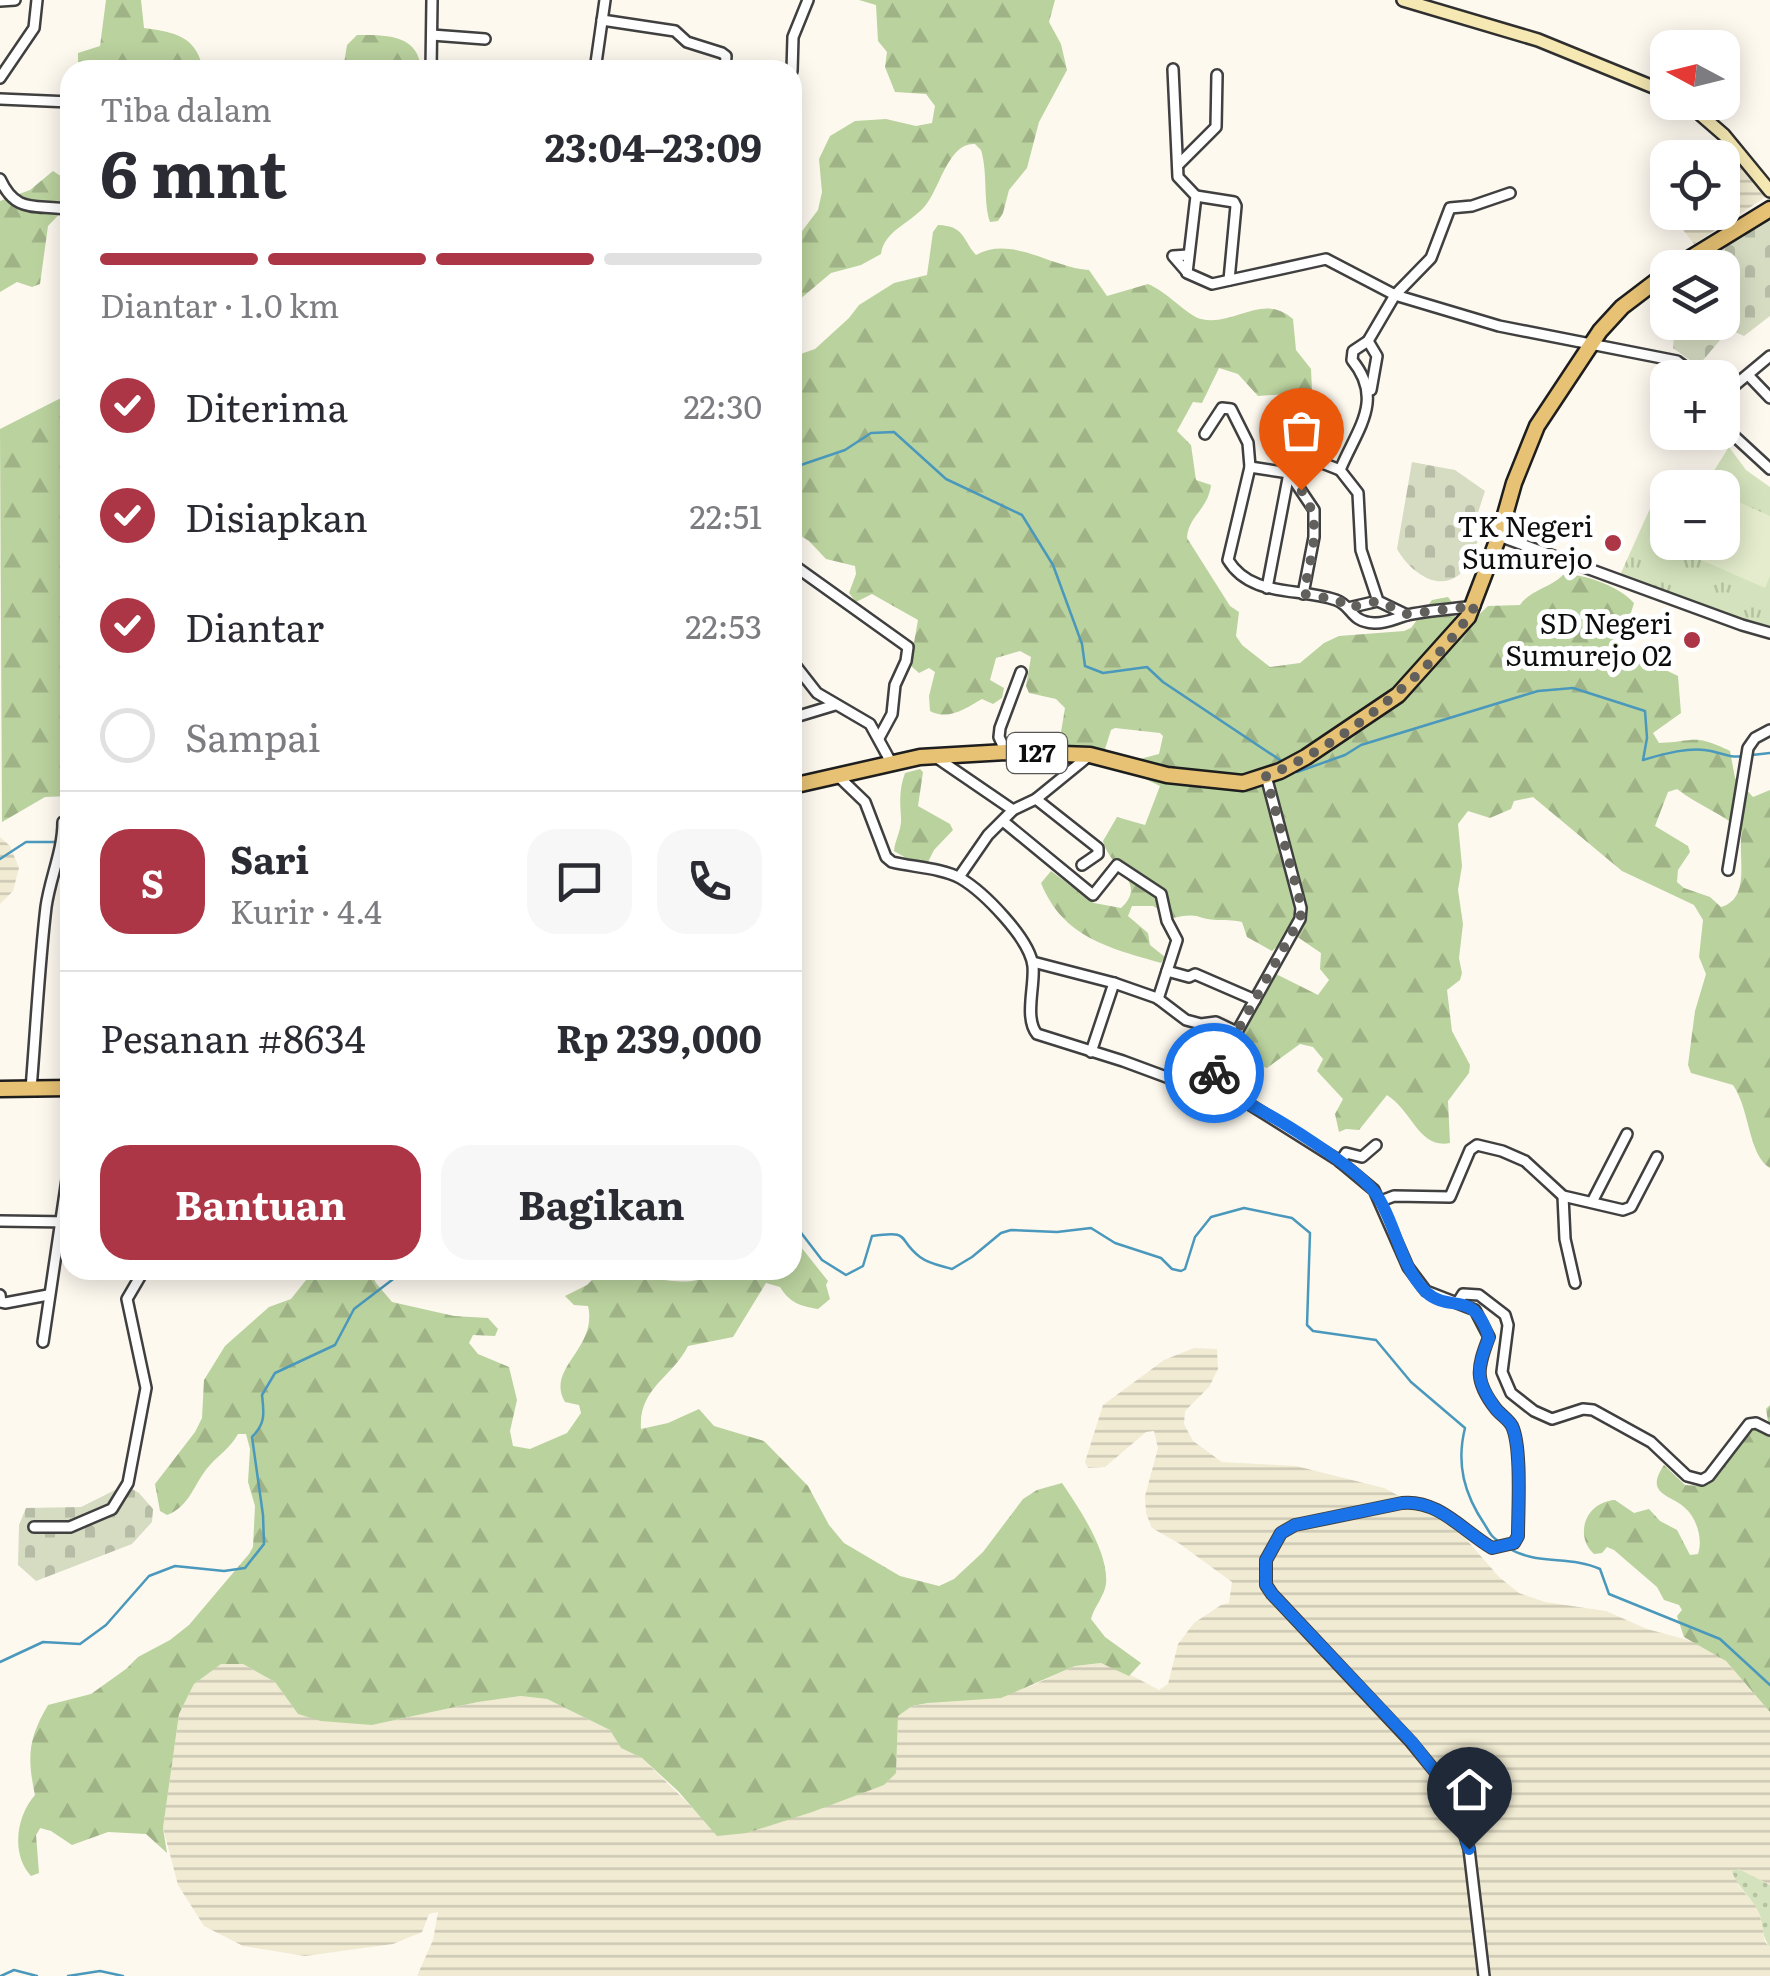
<!DOCTYPE html>
<html lang="id">
<meta charset="utf-8">
<style>
body{margin:0;font-family:Literata,serif;background:#f7f7f7;color:#2b2b33;height:100vh;display:flex;flex-direction:column;font-size:38px;white-space:nowrap}
*{box-sizing:border-box;margin:0}
p{font-size:32px;color:#7c7c81}
.icon{flex:none;width:55px;height:55px;fill:none;stroke:currentColor;stroke-width:2;stroke-linecap:round;stroke-linejoin:round}
.map{position:relative;flex:1;overflow:hidden}
.panel{position:absolute;left:60px;top:60px;width:742px;height:1220px;display:flex;flex-direction:column;background:#fff;border-radius:30px;box-shadow:0 5px 25px #0003}
.panel>*{flex:none}
.needle{width:65px;rotate:277deg}
.fabs{position:absolute;left:1650px;top:30px;display:grid;gap:20px}
.fabs a{display:grid;place-items:center;width:90px;height:90px;border-radius:20px;background:#fff;box-shadow:0 5px 25px #0003;font-size:50px}
.pin{position:absolute;display:grid;place-items:center;width:85px;height:85px;color:#fff;margin:-102px -42px;border-radius:50% 50% 50% 0;rotate:-45deg;box-shadow:0 0 10px #0007}
.pin .icon{rotate:45deg}
.courier{position:absolute;display:grid;place-items:center;width:100px;height:100px;margin:-50px;border:8px solid #1a73e8;border-radius:50%;background:#fff;color:#222;box-shadow:0 2px 12px #0007}
.summary em{font-style:normal;font-weight:700}
.summary div{display:flex;flex-direction:column-reverse}
.summary{display:flex;align-items:center;justify-content:space-between;height:170px;padding:0 40px}
h1{font-size:65px;font-weight:700;line-height:75px}
.bar{display:grid;grid-template-columns:repeat(4,1fr);gap:15px 10px;align-content:center;height:120px;padding:0 40px}
.bar i{height:12px;border-radius:8px;background:#e1e1e2}
.bar .current{background:#ac3645}
.bar p{grid-column:span 4}
.line{display:flex;align-items:center;gap:25px;padding:0 40px;border-top:2px solid #e1e1e2}
.line div{flex:1}
.round{display:grid;place-items:center;flex:none;width:105px;height:105px;border-radius:30px;background:#f7f7f7}
ol{padding:0 40px;list-style:none}
li{display:flex;align-items:center;gap:30px;height:110px}
li p{margin-inline-start:auto}
li .icon{padding:10px;border-radius:50%;background:#ac3645;color:#fff;stroke-width:4}
li:last-child{color:#7c7c81}
li i{width:55px;height:55px;border:5px solid #e1e1e2;border-radius:50%}
.button{display:flex;gap:20px;margin-top:auto;padding:20px 40px}
.button a{flex:1;height:115px;border-radius:30px;background:#ac3645;color:#fff;font-size:40px;font-weight:700;line-height:115px;text-align:center}
.button a+a{background:#f7f7f7;color:#2b2b33}
.map>svg:first-child{display:block}
</style>
<div class="map">
<svg width="1770" height="1976" viewBox="0 0 1770 1976">
<defs>
<pattern id="farmland-rules" width="6" height="5" patternUnits="userSpaceOnUse" patternTransform="scale(2.5)"><rect width="6" height="5" fill="#f0ebd2"/><path d="M0 2.5h6" fill="none" stroke="#cdc8b3"/></pattern>
<pattern id="grass-dots" width="8" height="8" patternUnits="userSpaceOnUse" patternTransform="scale(2.5)"><rect width="8" height="8" fill="#d4e3bd"/><path d="M2 2h.1M6 6h.1" fill="none" stroke="#b5c2a1" stroke-width="1.8" stroke-linecap="round"/></pattern>
<pattern id="forest-firs" width="22" height="20" patternUnits="userSpaceOnUse" patternTransform="scale(2.5)"><rect width="22" height="20" fill="#bad29e"/><path d="M5 1l3.5 6h-7zM16 11l3.5 6h-7z" fill="#9fb387"/></pattern>
<pattern id="cemetery-stones" width="16" height="16" patternUnits="userSpaceOnUse" patternTransform="scale(2.5)"><rect width="16" height="16" fill="#d6dcc2"/><path d="M2 7V4a2 2 0 0 1 4 0v3zM10 15v-3a2 2 0 0 1 4 0v3z" fill="#b6bca6"/></pattern>
<pattern id="park-tufts" width="24" height="20" patternUnits="userSpaceOnUse" patternTransform="scale(2.5)"><rect width="24" height="20" fill="#d4e3bd"/><path d="M3 7l-1-3M5 7V3M7 7l1-3M15 17l-1-3M17 17v-4M19 17l1-3" fill="none" stroke="#b5c2a1"/></pattern>
</defs>
<rect width="100%" height="100%" fill="#fdf9ef"/>
<g fill="url(#farmland-rules)">
<polygon points="1736,154 1767,196 1694,244 1670,213 1722,212 1723,165"/>
<polygon points="0,837 10,846 19,868 13,891 0,904"/>
<polygon points="1194,1348 1217,1349 1218,1369 1209,1387 1185,1411 1184,1424 1193,1441 1222,1462 1296,1466 1384,1488 1453,1524 1499,1577 1519,1593 1545,1602 1606,1611 1647,1629 1699,1643 1726,1661 1770,1712 1770,1885 1739,1869 1738,1885 1759,1910 1765,1942 1770,1947 1770,1976 417,1976 433,1940 438,1912 429,1914 422,1932 393,1944 305,1956 243,1946 204,1926 178,1885 163,1828 179,1714 194,1684 220,1664 243,1664 275,1682 298,1714 372,1725 478,1702 521,1696 547,1699 610,1730 621,1748 642,1758 712,1827 747,1833 884,1785 896,1772 898,1715 912,1706 1031,1686 1075,1666 1101,1663 1116,1667 1159,1690 1168,1684 1178,1644 1194,1623 1221,1605 1229,1603 1232,1582 1180,1544 1152,1528 1146,1513 1145,1496 1158,1448 1154,1431 1146,1432 1105,1467 1088,1468 1085,1462 1103,1405 1164,1360"/>
</g>
<path fill="url(#grass-dots)" d="M1739,1869L1770,1885V1947C1762,1937 1763,1927 1760,1915C1754,1899 1737,1888 1732,1871Z"/>
<g fill="url(#forest-firs)" fill-rule="evenodd">
<path d="M106,0H141L144,28C174,32 197,36 203,70H78V53L100,46Z"/>
<path d="M859,0H1055L1049,22L1061,44L1067,70L1039,122L1027,168L1009,190L1003,213L998,221L990,222C983,202 988,173 981,150L975,144C950,142 941,183 928,202C915,222 884,229 881,254L861,265L831,273L793,305V243L818,210L822,192L819,159L830,136L855,121L886,119L916,126L932,123L935,106L926,94L895,92L885,67L887,52L878,41L876,5Z"/>
<path d="M357,35C386,35 419,34 421,70H343L347,45Z"/>
<polygon points="53,171 70,182 70,203 48,226 40,284 32,287 17,282 0,292 0,201 30,190"/>
<path d="M938,225C965,226 962,239 976,255C1012,235 1052,268 1089,270L1107,296L1148,284C1166,291 1188,316 1201,319C1234,327 1263,292 1293,319L1296,350L1311,369L1313,411L1323,428L1316,435L1304,429L1286,394L1258,396L1238,374L1219,368L1202,403L1193,402L1177,431L1191,445L1196,480L1211,485C1208,510 1188,516 1187,538L1230,606L1239,612L1236,636L1242,645L1270,667L1300,663L1324,643L1339,636L1404,631L1411,628L1432,600L1448,597L1454,605L1455,618L1468,625L1488,606L1520,605C1530,590 1550,588 1563,575C1584,573 1620,587 1634,603L1620,648L1678,676L1681,713L1653,733L1659,743C1696,742 1692,733 1730,751L1735,778L1753,797L1770,790V1168C1748,1155 1750,1109 1733,1085L1691,1073L1688,1065L1695,1011L1706,974L1699,957L1703,920L1694,905L1622,871L1533,797L1514,801L1511,809L1490,818L1468,811L1458,824L1462,866L1458,890L1463,924L1459,958L1462,973L1460,980L1447,990L1452,1031L1470,1065L1469,1073L1448,1101L1450,1143C1419,1149 1413,1112 1387,1095L1359,1130L1346,1129L1339,1132L1335,1114L1343,1099L1317,1071L1323,1059L1313,1047L1300,1044L1267,1068L1233,1056L1274,973L1318,995L1329,980L1320,969L1321,953L1296,936L1288,937L1272,951L1247,937L1242,922C1232,920 1225,920 1216,920C1196,919 1200,912 1174,918L1153,906H1132L1128,916L1148,933L1150,945L1165,957L1161,963C1110,948 1063,938 1041,883L1051,871L1094,903L1121,908C1149,882 1110,869 1103,841L1117,817L1145,825L1160,786L1120,767L1122,755L1140,759L1159,754L1163,736L1160,733L1115,728L1111,730L1105,749H1075L1059,744L1065,708L1056,699L1029,693L1026,686L1031,657L1020,651L996,658L990,680L1004,688L1002,698L993,704L982,699C966,708 949,721 930,711L929,696L935,672L929,668L919,673L910,665L918,620L872,594L856,602L849,593L856,574L855,566L826,559L809,541L793,531L792,357L815,349L849,318L859,305L894,283L927,275L933,232ZM1677,789C1699,806 1722,813 1742,831C1737,856 1752,898 1721,907L1710,897L1684,888L1677,882L1678,870L1690,852L1688,846L1655,826L1668,792Z"/>
<polygon points="70,398 70,796 45,797 2,822 0,429 59,399"/>
<path d="M920,769L923,772L918,806L950,824L953,830L934,850L927,864L918,865L894,851C895,839 902,830 901,817C900,801 899,790 905,773Z"/>
<path d="M793,1237L828,1281L826,1285L830,1299L818,1309C800,1306 790,1303 780,1287L766,1283L733,1337L688,1346C673,1377 638,1388 641,1429L668,1423L699,1409L714,1426L764,1441L808,1486L829,1525L844,1543L900,1576L939,1586L954,1579L983,1552L1023,1499L1037,1490L1062,1483C1079,1508 1109,1552 1106,1584C1104,1597 1094,1607 1091,1619L1105,1637L1141,1663L1129,1676L1101,1663L1075,1666L1001,1698L928,1703L912,1706L898,1716L896,1773L884,1785L812,1812L747,1833L717,1836L678,1791L642,1758L621,1748L610,1730L547,1699L521,1696L478,1702L372,1725L321,1721L298,1714L275,1682L243,1664H221L194,1684L179,1714L163,1828L167,1853L146,1834L108,1832L72,1845L51,1831L40,1828L36,1835L39,1873L31,1876C11,1855 16,1816 35,1795C27,1757 28,1739 48,1705L91,1694L126,1669L138,1657L170,1640L189,1625L249,1554L253,1547L255,1506L248,1482L250,1449L246,1434H238C230,1448 220,1454 210,1465C194,1482 191,1506 167,1515L160,1511L155,1484L195,1432L202,1418L204,1380L225,1346L269,1307L291,1299L314,1270H370L376,1283L392,1302L454,1316L488,1318L498,1329L495,1336L473,1335L469,1343L478,1354L509,1367L517,1400L510,1431L513,1446L530,1449L567,1433L581,1413L579,1405L565,1402C545,1368 598,1349 588,1306L574,1305L565,1296L587,1285L602,1270C639,1270 688,1296 716,1270H792Z"/>
<path d="M1770,1405V1712L1726,1661L1684,1637L1677,1616L1682,1610L1679,1605L1664,1600L1657,1587L1614,1550L1607,1547L1602,1553L1594,1554C1574,1536 1585,1502 1615,1500L1634,1513L1649,1509L1660,1521L1677,1530L1690,1555L1698,1554C1703,1540 1697,1518 1685,1508C1670,1494 1644,1495 1664,1465L1685,1485L1701,1486L1708,1482L1751,1431L1768,1421L1766,1409Z"/>
</g>
<g fill="url(#cemetery-stones)">
<polygon points="1770,213 1770,316 1744,336 1735,332 1721,339 1698,366 1673,348 1675,323 1722,322 1722,268 1713,249"/>
<path d="M1412,462L1455,470L1485,491L1472,531L1479,538C1474,549 1469,567 1459,575C1436,593 1408,569 1397,549Z"/>
<polygon points="125,1485 139,1493 153,1509 152,1522 132,1544 36,1581 18,1565 19,1525 26,1508 81,1507"/>
</g>
<path fill="url(#park-tufts)" fill-rule="evenodd" d="M1729,447L1746,470L1770,487V629L1620,575L1667,471H1686L1708,480ZM1668,488H1722V542H1668Z"/>
<polygon fill="#e4eccd" points="1723,495 1770,516 1770,576 1765,588 1660,542 1667,524 1668,542 1722,542"/>
<g fill="none" stroke-linecap="round" stroke-linejoin="round">
<g stroke="#4a98bc" stroke-width="2.5">
<polyline points="792,468 845,450 871,433 894,432 946,479 1022,515 1053,565 1082,644 1085,666 1103,673 1147,667 1163,682 1283,762"/>
<polyline points="1752,755 1770,753"/>
<path d="M1294,770L1297,772L1345,755L1361,745L1538,691L1573,688L1645,711L1647,738L1643,760C1663,754 1691,746 1711,751C1725,754 1729,758 1744,756"/>
<polyline points="0,859 26,842 59,842"/>
<path d="M792,1221L822,1260L846,1275L863,1266L872,1236C913,1230 896,1239 920,1257C929,1264 942,1266 952,1269L972,1257L1001,1233L1011,1230L1057,1232L1091,1228L1115,1243L1161,1258L1172,1269L1181,1271L1185,1269L1195,1237L1211,1217L1244,1208L1292,1218L1310,1233L1307,1325L1313,1331L1376,1340L1411,1382L1465,1428C1456,1464 1464,1494 1485,1525C1490,1533 1491,1537 1500,1542"/>
<polyline points="664,1270 683,1274 702,1273 705,1270"/>
<path d="M1507,1547C1535,1566 1570,1555 1600,1569L1609,1594L1720,1639L1770,1685"/>
<path d="M0,1662L43,1642L80,1644L106,1625L149,1576L175,1566L224,1571L245,1568L264,1544L263,1515L252,1437C266,1423 264,1413 262,1395L275,1373L335,1345L354,1309L405,1270"/>
<polyline points="1,1976 14,1970 37,1976"/>
<polyline points="68,1976 100,1971 123,1976"/>
</g>
<g stroke="#404040" stroke-width="14">
<g id="minor">
<polyline points="0,1 15,0"/>
<polyline points="602,20 675,31 687,42 722,53 726,56 725,70"/>
<polyline points="432,35 485,39"/>
<polyline points="1173,69 1178,177 1196,196 1187,273 1212,284 1326,259 1395,295 1499,326 1677,361 1700,378"/>
<polyline points="431,70 432,0"/>
<polyline points="595,70 605,0"/>
<polyline points="792,71 793,37 808,0"/>
<polyline points="0,78 34,28 37,0"/>
<polyline points="0,99 70,102"/>
<polyline points="1179,164 1216,127 1217,75"/>
<path d="M0,179C17,216 37,203 70,210"/>
<polyline points="1196,196 1234,202 1236,206 1229,280"/>
<polyline points="1186,271 1173,256 1188,255"/>
<polyline points="1368,341 1377,356 1371,390"/>
<polyline points="1748,375 1770,398"/>
<polyline points="1722,396 1770,356"/>
<polyline points="1722,411 1733,435 1770,469"/>
<polyline points="1282,429 1293,436 1297,453 1340,470"/>
<polyline points="1205,434 1222,408 1231,409 1248,443 1250,467"/>
<polyline points="1499,536 1742,625 1770,633"/>
<polyline points="792,564 908,647 906,661 895,685 892,714 879,738"/>
<polyline points="1267,588 1289,473"/>
<path d="M1303,594L1314,537V510L1289,473L1250,467L1228,560C1251,598 1299,587 1336,600C1353,606 1350,622 1374,623C1388,624 1399,616 1412,614C1433,610 1454,609 1475,606"/>
<polyline points="1348,608 1378,601"/>
<path d="M1407,615L1378,601L1361,550L1358,493L1340,470C1357,429 1385,400 1352,360L1353,351L1368,341L1395,295L1431,258L1450,208L1472,206L1510,193"/>
<polyline points="792,661 817,693 870,724 892,764"/>
<polyline points="792,718 835,705"/>
<polyline points="1006,752 999,737 1000,728 1021,672"/>
<polyline points="937,758 1013,810"/>
<path d="M838,776L865,802L886,857L892,862C912,867 942,868 960,878C984,892 1030,939 1033,966C1035,986 1024,1018 1037,1034L1123,1061L1204,1091L1241,1099L1338,1160L1374,1190L1408,1267L1426,1291L1475,1310L1489,1337C1477,1368 1474,1381 1496,1409C1501,1415 1509,1420 1512,1426C1522,1447 1518,1511 1518,1536L1514,1543L1492,1548C1463,1531 1438,1499 1402,1503L1295,1525L1281,1533L1266,1560V1585L1272,1594L1411,1742L1451,1791L1469,1849L1484,1976"/>
<polyline points="1036,799 1098,848 1098,854 1082,865"/>
<polyline points="1003,821 1093,895 1117,865 1161,894 1167,921 1177,940 1158,999"/>
<polyline points="1728,870 1748,748 1755,738 1770,730"/>
<polyline points="959,877 988,835 1013,810 1036,799 1090,755"/>
<polyline points="1033,962 1114,983 1157,998 1186,1020 1201,1024 1216,1022 1237,1032"/>
<polyline points="1167,971 1189,977 1195,974 1255,1000"/>
<polyline points="1091,1052 1114,983"/>
<path d="M31,1089C36,1028 39,967 46,907C50,878 63,851 63,822"/>
<polyline points="1204,1091 1300,919 1301,908 1266,776"/>
<polyline points="1340,1162 1346,1153 1362,1157 1376,1145"/>
<polyline points="1563,1196 1565,1239 1575,1283"/>
<polyline points="1381,1201 1394,1196 1450,1197 1470,1150 1477,1145 1502,1151 1525,1161 1563,1196 1623,1210 1631,1207 1657,1157"/>
<polyline points="1592,1202 1627,1134"/>
<polyline points="0,1221 70,1222"/>
<polyline points="0,1295 1,1302 5,1303 48,1295"/>
<polyline points="1458,1302 1463,1294 1479,1295 1505,1315 1508,1325 1502,1372 1511,1393 1534,1411 1552,1419 1583,1409 1593,1410 1651,1442 1687,1476 1702,1480 1709,1476 1749,1424 1756,1423 1770,1430"/>
<polyline points="43,1342 70,1159"/>
<polyline points="34,1527 70,1527 112,1509 128,1483 146,1388 127,1299 144,1270"/>
</g>
</g>
<g stroke="#2f2f2f" stroke-width="16">
<g id="secondary">
<polyline points="1403,0 1538,40 1668,93"/>
<polyline points="1686,102 1724,135 1770,191"/>
</g>
</g>
<g stroke="#1e1e1e" stroke-width="19">
<g id="primary">
<polyline points="1674,268 1770,209"/>
<polyline points="792,786 920,757 1006,752 1090,755 1167,775 1243,783 1280,771 1306,757 1398,695 1468,617 1499,536 1514,483 1537,426 1600,331 1622,307 1668,272"/>
<polyline points="0,1089 70,1088"/>
</g>
</g>
<use href="#minor" stroke="#fff" stroke-width="9"/>
<use href="#secondary" stroke="#f5e8b2" stroke-width="11"/>
<use href="#primary" stroke="#e7c274" stroke-width="14"/>
</g>
<g fill="none" stroke-linecap="round" stroke-linejoin="round">
<path stroke="#61605c" stroke-width="10" stroke-dasharray="0 18" d="M1214,1073L1300,919L1302,908L1266,776C1336,749 1436,671 1475,606L1407,614L1378,601L1348,608L1338,600L1304,594C1310,556 1325,523 1301,490"/>
<path stroke="#1a73e8" stroke-width="12" d="M1214,1073L1204,1092C1217,1093 1230,1094 1241,1100C1274,1116 1360,1168 1378,1197C1397,1227 1400,1266 1426,1292C1450,1314 1474,1288 1489,1338C1476,1368 1475,1381 1496,1409C1501,1415 1509,1420 1512,1426C1522,1448 1518,1511 1518,1536L1514,1543L1492,1548C1463,1531 1438,1499 1402,1503L1295,1525L1281,1533L1266,1560V1585L1272,1594L1412,1742L1450,1791L1469,1849"/>
</g>
<g fill="#ac3645" stroke="#fff" stroke-width="4">
<circle cx="1613" cy="543" r="10"/>
<circle cx="1692" cy="640" r="10"/>
</g>
<g text-anchor="middle" stroke-width="10" stroke-linejoin="round" paint-order="stroke">
<rect fill="#fff" stroke="#565656" stroke-width="2.5" x="1007" y="733" width="60" height="40" rx="8"/>
<g font-size="25" font-weight="bold" fill="#0d0d0d">
<text x="1037" y="762">127</text>
</g>
<g font-size="28" fill="#0d0d0d" stroke="#fff" text-anchor="end">
<text x="1593" y="537">TK Negeri<tspan x="1593" dy="32">Sumurejo</tspan></text>
<text x="1672" y="634">SD Negeri<tspan x="1672" dy="32">Sumurejo 02</tspan></text>
</g>
</g>
</svg>
<div class="fabs">
<a><svg class="needle" viewBox="-14 -14 28 28"><path d="M0-13l5 13h-10z" fill="#e53935"/><path d="M0 13l5-13h-10z" fill="#7c7c81"/></svg></a>
<a><svg class="icon" aria-label="locate" viewBox="0 0 24 24"><circle cx="12" cy="12" r="6"/><path d="M12 2v4M12 18v4M2 12h4M18 12h4"/></svg></a>
<a><svg class="icon" aria-label="layers" viewBox="0 0 24 24"><path d="M12 4l9 5-9 5-9-5zM3 14l9 5 9-5"/></svg></a>
<a>+</a>
<a>−</a>
</div>
<div class="pin" style="left:1301px;top:490px;background:#ea580c"><svg class="icon" aria-label="bag" viewBox="0 0 24 24"><path d="M5 8h14l-1 12H6zM9 8a3 3 0 0 1 6 0"/></svg></div>
<div class="pin" style="left:1469px;top:1849px;background:#1f2937"><svg class="icon" aria-label="home" viewBox="0 0 24 24"><path d="M3 11l9-7 9 7M6 9v11h12V9"/></svg></div>
<div class="courier" style="left:1214px;top:1073px"><svg class="icon" aria-label="bike" viewBox="0 0 24 24"><circle cx="6" cy="16" r="4"/><circle cx="18" cy="16" r="4"/><path d="M6 16l4-8h5l3 8M10 8l3 8H6M13 5h3"/></svg></div>
<section class="panel">
<div class="summary"><div><h1>6 mnt</h1><p>Tiba dalam</p></div><em>23:04–23:09</em></div>
<div class="bar"><i class="current"></i><i class="current"></i><i class="current"></i><i></i><p>Diantar · 1.0 km</p></div>
<ol>
<li><svg class="icon" aria-label="check" viewBox="0 0 24 24"><path d="M5 12l5 5 9-10"/></svg>Diterima<p>22:30</p></li>
<li><svg class="icon" aria-label="check" viewBox="0 0 24 24"><path d="M5 12l5 5 9-10"/></svg>Disiapkan<p>22:51</p></li>
<li><svg class="icon" aria-label="check" viewBox="0 0 24 24"><path d="M5 12l5 5 9-10"/></svg>Diantar<p>22:53</p></li>
<li><i></i>Sampai</li>
</ol>
<div class="line" style="height:180px"><b class="round" style="background:#ac3645;color:#fff">S</b><div><b>Sari</b><p>Kurir · 4.4</p></div><a class="round"><svg class="icon" aria-label="chat" viewBox="0 0 24 24"><path d="M4 5h16v11H9l-5 4z"/></svg></a><a class="round"><svg class="icon" aria-label="phone" viewBox="0 0 24 24"><path d="M5 4h4l2 5-3 2q2 4 5 5l2-3 5 2v4C11 20 4 13 5 4z"/></svg></a></div>
<div class="line" style="height:130px"><div>Pesanan #8634</div><b>Rp 239,000</b></div>
<div class="button"><a>Bantuan</a><a>Bagikan</a></div>
</section>
</div>
